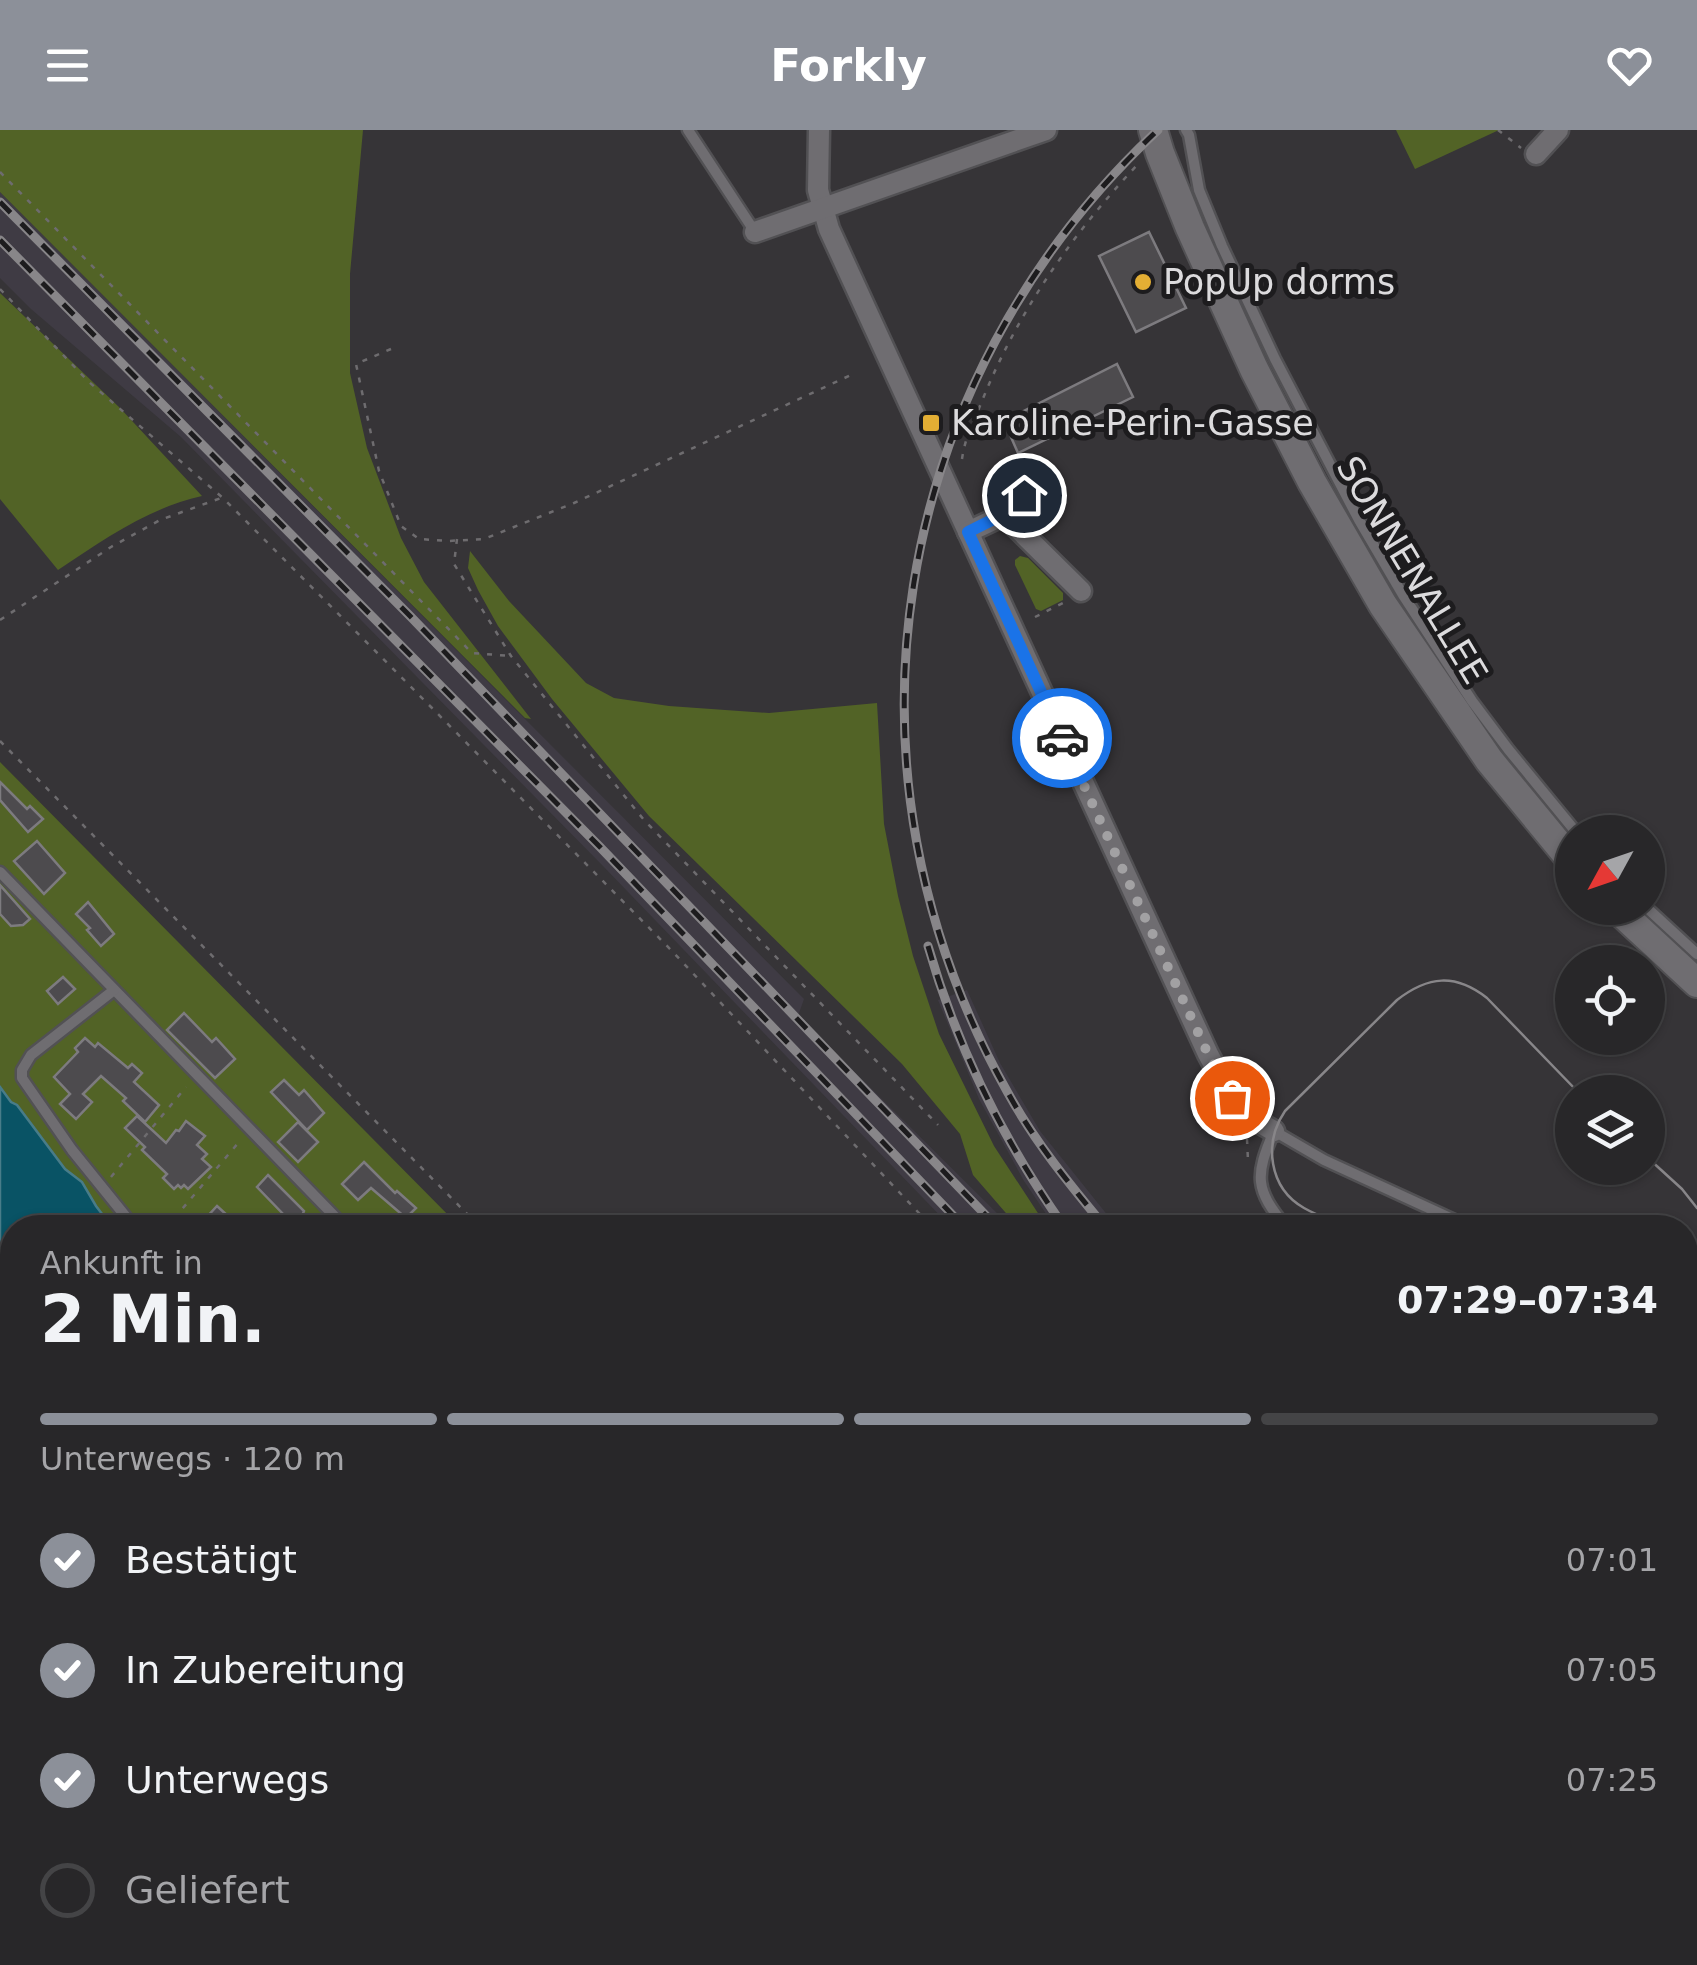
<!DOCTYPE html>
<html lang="de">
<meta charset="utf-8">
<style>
body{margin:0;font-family:"DejaVu Sans",sans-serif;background:#343335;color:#f1f3f6;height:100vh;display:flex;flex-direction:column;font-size:38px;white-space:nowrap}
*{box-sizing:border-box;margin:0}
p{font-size:32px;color:#a5a5a8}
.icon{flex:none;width:55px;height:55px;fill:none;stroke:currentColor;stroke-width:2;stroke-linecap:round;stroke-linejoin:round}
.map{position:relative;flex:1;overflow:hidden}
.drawer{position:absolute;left:0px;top:1085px;width:1698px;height:750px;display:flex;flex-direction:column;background:#282729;border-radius:40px 40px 0 0;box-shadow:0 2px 8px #0004,0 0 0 2px #444446}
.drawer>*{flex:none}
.needle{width:65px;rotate:230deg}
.controls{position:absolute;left:1555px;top:685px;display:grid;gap:20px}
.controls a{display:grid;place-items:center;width:110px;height:110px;border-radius:50%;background:#282729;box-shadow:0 2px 8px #0004,0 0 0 2px #444446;font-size:50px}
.pin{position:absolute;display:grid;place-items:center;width:85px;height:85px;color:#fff;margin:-42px;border:5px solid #fff;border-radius:50%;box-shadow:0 2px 10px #0007}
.courier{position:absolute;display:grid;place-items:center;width:100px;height:100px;margin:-50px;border:8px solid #1a73e8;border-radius:50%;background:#fff;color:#222;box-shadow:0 2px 12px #0007}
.headline em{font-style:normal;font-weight:700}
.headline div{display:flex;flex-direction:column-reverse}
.headline{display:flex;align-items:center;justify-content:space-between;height:170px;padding:0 40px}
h1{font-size:65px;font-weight:700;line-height:75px}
.bar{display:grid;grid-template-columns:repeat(4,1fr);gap:15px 10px;align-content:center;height:120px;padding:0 40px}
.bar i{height:12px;border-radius:8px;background:#444446}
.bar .selected{background:#8c9099}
.bar p{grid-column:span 4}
ol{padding:0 40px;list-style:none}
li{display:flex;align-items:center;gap:30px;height:110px}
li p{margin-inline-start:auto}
li .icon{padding:10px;border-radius:50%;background:#8c9099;color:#fff;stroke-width:4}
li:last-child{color:#a5a5a8}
li i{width:55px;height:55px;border:5px solid #444446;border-radius:50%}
header{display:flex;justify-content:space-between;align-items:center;height:130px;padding:0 40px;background:#8c9099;color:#fff;font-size:45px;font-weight:700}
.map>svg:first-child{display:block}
</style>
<header><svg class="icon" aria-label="menu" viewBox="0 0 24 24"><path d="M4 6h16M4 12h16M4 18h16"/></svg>Forkly<svg class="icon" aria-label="heart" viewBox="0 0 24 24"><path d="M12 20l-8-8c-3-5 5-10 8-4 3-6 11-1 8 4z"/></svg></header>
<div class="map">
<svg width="1697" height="1835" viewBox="0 0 1697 1835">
<rect width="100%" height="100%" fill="#363437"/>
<g fill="#3f3b44">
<polygon points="0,62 804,869 798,886 1011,1097 951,1097 603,736 181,307 31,179 0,148"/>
<polygon points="967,860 1000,933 1040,1001 1117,1097 1055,1097 1024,1051 979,969 938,870"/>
<polygon points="1685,1773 1697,1785 1697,1835 1681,1835 1668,1823 1685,1822"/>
</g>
<g fill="#526326">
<polygon points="0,0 363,0 350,144 350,243 367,318 401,408 424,452 531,589 525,588 0,62"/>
<polygon points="1396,0 1499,0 1415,39"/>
<path d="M0,163L120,278L202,366C148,378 103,410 58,440L0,369Z"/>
<polygon points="470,421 509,471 586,553 614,568 669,576 769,583 877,573 884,694 898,766 913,826 939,904 994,1016 1047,1097 1018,1097 973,1045 960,1004 902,934 649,686 552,569 498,496 478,460 468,438"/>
<polygon points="1020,426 1028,428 1063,463 1063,470 1041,481 1036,479 1015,435 1015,430"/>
<polygon points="0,632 460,1097 12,1098 12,1221 0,1208"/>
<polygon points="918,1822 1083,1823 1089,1835 918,1835 914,1825"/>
<polygon points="611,1823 876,1823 856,1835 623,1835"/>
</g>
<g fill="#566e09">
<polygon points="0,1457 12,1469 12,1529 0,1517"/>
<polygon points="301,1823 361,1823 373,1835 313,1835"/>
</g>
<g fill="#095365" stroke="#487c89" stroke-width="2.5">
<polygon points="0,957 11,972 17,975 65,1039 82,1052 96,1076 112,1097 12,1098 12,1148 0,1136"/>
<polygon points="1140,1823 1196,1823 1192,1835 1147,1835"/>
</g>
<g fill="#4d4b4e" stroke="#7d7b7f" stroke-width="2.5">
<polygon points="1149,102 1186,178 1136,202 1099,126"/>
<polygon points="1117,234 1133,267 1018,323 1004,291"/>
<polygon points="0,652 27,679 30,676 43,689 28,702 0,670"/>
<polygon points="37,711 65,743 44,764 14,731"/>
<polygon points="0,755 30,789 23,795 11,796 0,784"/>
<polygon points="88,772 114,804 101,816 87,800 90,798 76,784"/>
<polygon points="63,847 75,859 58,874 47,861"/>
<polygon points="184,883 212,912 216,908 235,929 215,948 167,900"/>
<polygon points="85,908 95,917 98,913 128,938 132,934 142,943 134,952 159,975 145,992 123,971 126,968 101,946 83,964 92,972 76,989 60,974 70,964 54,947 78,922 75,918"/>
<polygon points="284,950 299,965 304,960 324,983 307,1000 271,962"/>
<polygon points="137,986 166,1013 176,1000 179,1001 186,991 205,1006 197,1015 207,1024 202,1029 211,1037 188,1059 184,1055 181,1058 178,1055 174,1059 163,1048 167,1044 142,1020 145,1017 125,998"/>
<polygon points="298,992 318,1012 298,1032 278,1012"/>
<polygon points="364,1032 395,1063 397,1061 416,1078 406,1088 371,1058 358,1070 342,1054"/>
<polygon points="268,1045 304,1081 302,1086 304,1088 294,1098 271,1098 284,1085 257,1057"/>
<polygon points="217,1076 241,1098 214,1098 205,1089"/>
</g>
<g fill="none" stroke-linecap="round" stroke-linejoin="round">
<g stroke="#525154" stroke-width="15">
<g id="lane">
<polyline points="688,0 755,102"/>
<polyline points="1186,0 1189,5 1199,60 1222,116 1275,229 1359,390 1403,465 1472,571 1508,619 1576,702"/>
<polyline points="0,742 346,1098"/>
<polyline points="1647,778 1697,824"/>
<polyline points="114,860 31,925 22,940 22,948 72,1020 135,1098"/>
<path d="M1287,1098C1254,1059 1255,1046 1274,1001L1324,1030L1472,1098"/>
<polyline points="1685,1632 1697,1646"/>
<polyline points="800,1822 804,1835"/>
<polyline points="1099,1822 1105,1835"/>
<polyline points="1255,1835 1260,1822"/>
</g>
</g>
<g stroke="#525154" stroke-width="25">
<g id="street">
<path d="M819,0L818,60L829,99L1208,924C1227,959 1237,982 1274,1001"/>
<polyline points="1536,24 1558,0"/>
<polyline points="755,102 1046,0"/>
<polyline points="1004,385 1081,461"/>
<polyline points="968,402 1004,385 1011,372 1024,365"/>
<polyline points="875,1835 891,1825"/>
</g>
</g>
<g stroke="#525154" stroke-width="32">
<g id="secondary">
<polyline points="1153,0 1160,23 1190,98 1254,239 1312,352 1383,475 1489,630 1572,731"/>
<polyline points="1616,778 1697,853"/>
</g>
</g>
<g stroke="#6e6c6f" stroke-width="2.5" stroke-dasharray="5 8" stroke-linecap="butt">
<polyline points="1498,0 1521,18"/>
<polyline points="0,42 472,523 511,526"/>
<polyline points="0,159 89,252 223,368 432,578 671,820 933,1098"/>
<polyline points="391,219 356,234 379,341 401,396 419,409 448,411 484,409 574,373 851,245"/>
<path d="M962,329C965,307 974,291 982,271C1018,181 1073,103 1139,33"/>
<polyline points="457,409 454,434 511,526 644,690 938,995"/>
<polyline points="1035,487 1065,472"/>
<polyline points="0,490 111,417 160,390 221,368"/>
<polyline points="0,611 481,1098"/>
<polyline points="1247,1009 1248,1031"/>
<polyline points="111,1047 186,957"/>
<polyline points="166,1098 239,1012"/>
<polyline points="1685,1215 1697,1215"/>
<polyline points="1649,1822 1662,1835"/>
<polyline points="1233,1835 1237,1822"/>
</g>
<use href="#lane" stroke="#6f6d71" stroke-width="10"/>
<use href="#street" stroke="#6f6d71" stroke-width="20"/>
<use href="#secondary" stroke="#6f6d71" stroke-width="28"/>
<g stroke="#888689" stroke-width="2.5">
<polyline points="1648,1028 1682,1059 1697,1078"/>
<path d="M1349,1098C1334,1091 1318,1086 1304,1078C1269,1058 1263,1013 1285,981L1397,870C1428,846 1455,843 1487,868L1578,962"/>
<polyline points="1685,1168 1697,1135"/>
<polyline points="1260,1835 1265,1822"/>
</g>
<g stroke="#888689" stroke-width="9">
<g id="rail">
<polyline points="0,72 411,487 998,1098"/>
<polyline points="0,110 600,717 965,1098"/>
<path d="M928,816C957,917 1004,1012 1065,1098"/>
<path d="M1106,1098C1070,1055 1035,1012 1008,963C826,641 888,252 1158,0"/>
<polyline points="1685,1712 1697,1727"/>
<polyline points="1685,1739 1697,1752"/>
<polyline points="1685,1792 1697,1804"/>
<polyline points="1681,1822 1694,1835"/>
</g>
</g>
<use href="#rail" stroke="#1d1c1e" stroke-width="5" stroke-dasharray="15" stroke-linecap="butt"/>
</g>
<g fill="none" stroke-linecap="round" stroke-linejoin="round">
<polyline stroke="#a2a1a3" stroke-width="10" stroke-dasharray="0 18" points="1062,608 1208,924 1232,968"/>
<polyline stroke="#1a73e8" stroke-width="12" points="1024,365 1011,372 1004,384 968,402 1062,608"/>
</g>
<g fill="#e3ae34" stroke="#1d1c1e" stroke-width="4">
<circle cx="1143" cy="152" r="10"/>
<rect x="921" y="283" width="20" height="20" rx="5"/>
</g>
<g text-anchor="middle" stroke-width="10" stroke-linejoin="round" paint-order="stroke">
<g font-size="35" fill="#dcdbdd" stroke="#1d1c1e" text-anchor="start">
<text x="1163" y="164">PopUp dorms</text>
<text x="951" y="305">Karoline-Perin-Gasse</text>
</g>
<g font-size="35" fill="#dcdbdd" stroke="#1d1c1e">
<text transform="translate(1412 440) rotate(59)" y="12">SONNENALLEE</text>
</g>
</g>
</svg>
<div class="controls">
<a><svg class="needle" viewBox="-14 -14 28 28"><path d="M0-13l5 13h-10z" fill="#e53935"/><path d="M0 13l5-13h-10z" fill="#a5a5a8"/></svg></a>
<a><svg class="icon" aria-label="locate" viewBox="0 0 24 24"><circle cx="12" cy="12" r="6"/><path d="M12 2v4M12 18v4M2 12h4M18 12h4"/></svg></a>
<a><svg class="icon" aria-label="layers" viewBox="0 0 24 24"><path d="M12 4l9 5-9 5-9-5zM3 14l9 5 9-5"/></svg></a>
</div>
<div class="pin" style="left:1232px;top:968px;background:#ea580c"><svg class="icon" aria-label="bag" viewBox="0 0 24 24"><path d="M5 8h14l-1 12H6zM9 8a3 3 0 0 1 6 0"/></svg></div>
<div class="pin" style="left:1024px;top:365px;background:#1f2937"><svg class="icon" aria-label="home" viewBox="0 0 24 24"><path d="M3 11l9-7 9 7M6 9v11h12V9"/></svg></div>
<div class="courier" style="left:1062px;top:608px"><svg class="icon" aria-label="car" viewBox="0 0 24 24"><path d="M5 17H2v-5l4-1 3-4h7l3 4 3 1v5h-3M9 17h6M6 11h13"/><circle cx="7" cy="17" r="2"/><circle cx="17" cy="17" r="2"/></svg></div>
<section class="drawer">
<div class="headline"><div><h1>2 Min.</h1><p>Ankunft in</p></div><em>07:29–07:34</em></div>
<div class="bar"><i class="selected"></i><i class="selected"></i><i class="selected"></i><i></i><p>Unterwegs · 120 m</p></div>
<ol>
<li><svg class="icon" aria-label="check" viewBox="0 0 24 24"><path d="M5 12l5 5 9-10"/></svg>Bestätigt<p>07:01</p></li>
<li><svg class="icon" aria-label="check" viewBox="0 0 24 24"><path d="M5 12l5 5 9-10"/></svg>In Zubereitung<p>07:05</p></li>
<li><svg class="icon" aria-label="check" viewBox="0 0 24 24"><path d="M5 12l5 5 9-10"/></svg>Unterwegs<p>07:25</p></li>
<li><i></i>Geliefert</li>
</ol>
</section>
</div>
